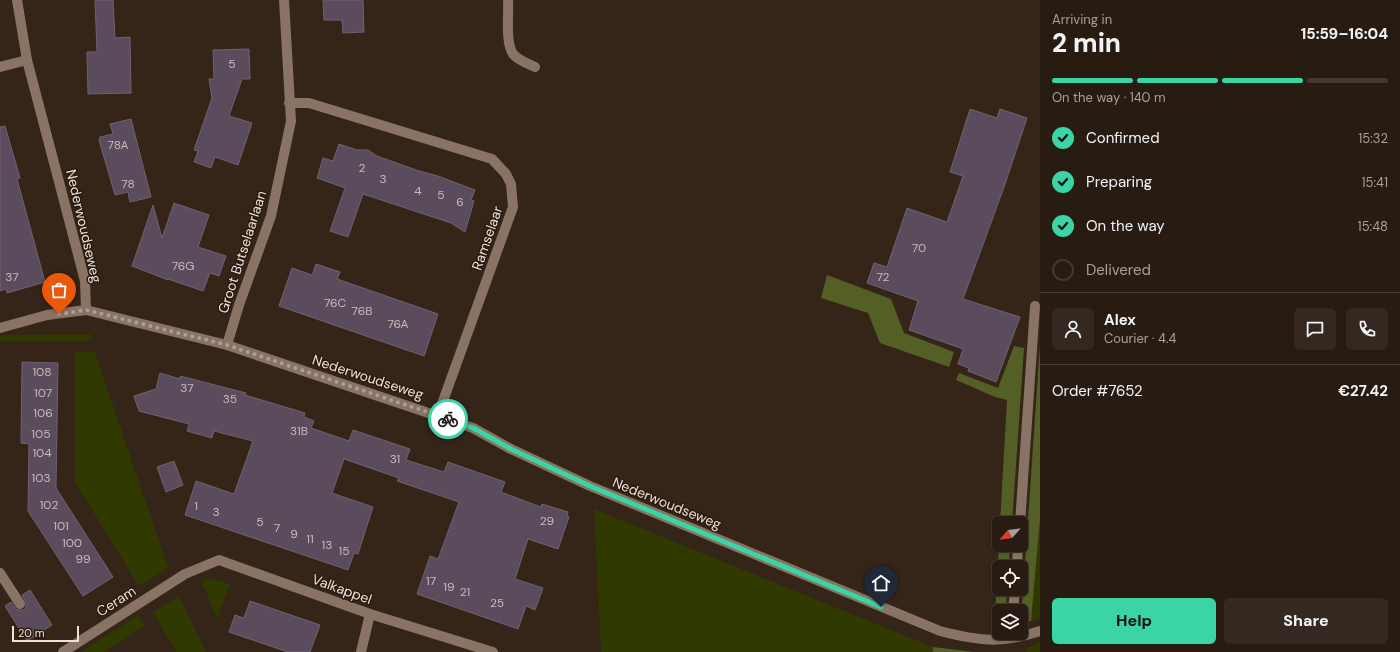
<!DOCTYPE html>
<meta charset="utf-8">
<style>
body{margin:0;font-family:"DM Sans",sans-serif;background:#342820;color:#f1f3f6;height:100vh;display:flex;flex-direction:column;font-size:15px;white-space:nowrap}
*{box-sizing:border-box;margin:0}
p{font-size:13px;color:#a5a19f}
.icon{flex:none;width:22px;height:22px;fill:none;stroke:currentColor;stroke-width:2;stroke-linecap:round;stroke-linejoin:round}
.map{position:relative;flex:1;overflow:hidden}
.details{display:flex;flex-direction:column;background:#281b12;width:360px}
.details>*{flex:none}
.needle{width:26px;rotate:242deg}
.tools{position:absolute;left:992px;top:516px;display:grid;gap:8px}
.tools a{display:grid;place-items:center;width:36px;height:36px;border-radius:6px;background:#281b12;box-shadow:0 1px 3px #0004,0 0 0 1px #443932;font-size:20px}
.scale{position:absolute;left:12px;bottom:10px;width:67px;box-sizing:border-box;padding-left:4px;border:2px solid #ede1d9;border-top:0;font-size:11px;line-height:14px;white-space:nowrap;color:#ede1d9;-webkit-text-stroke:3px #2b1a0e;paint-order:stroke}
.pin{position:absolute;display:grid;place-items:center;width:34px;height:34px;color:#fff;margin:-41px -17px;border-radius:50% 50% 50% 0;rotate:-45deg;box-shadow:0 0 4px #0007}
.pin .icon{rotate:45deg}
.courier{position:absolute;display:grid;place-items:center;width:40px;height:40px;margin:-20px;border:3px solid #3bd4a4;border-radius:50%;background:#fff;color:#222;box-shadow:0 1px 5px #0007}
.headline em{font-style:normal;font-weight:800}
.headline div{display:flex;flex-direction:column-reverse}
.headline{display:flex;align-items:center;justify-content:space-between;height:68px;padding:0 12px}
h1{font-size:26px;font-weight:800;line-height:30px}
.bar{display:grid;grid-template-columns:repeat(4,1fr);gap:6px 4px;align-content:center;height:48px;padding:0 12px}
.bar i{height:5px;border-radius:3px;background:#443932}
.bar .active{background:#3bd4a4}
.bar p{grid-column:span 4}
.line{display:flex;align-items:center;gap:10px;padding:0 12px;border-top:1px solid #443932}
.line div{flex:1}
.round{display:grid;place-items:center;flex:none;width:42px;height:42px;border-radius:6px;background:#342820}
ol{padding:0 12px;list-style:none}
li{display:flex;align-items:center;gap:12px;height:44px}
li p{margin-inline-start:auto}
li .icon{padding:4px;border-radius:50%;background:#3bd4a4;color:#111;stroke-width:4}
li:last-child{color:#a5a19f}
li i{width:22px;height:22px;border:2px solid #443932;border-radius:50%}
.button{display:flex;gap:8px;margin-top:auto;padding:8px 12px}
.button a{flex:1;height:46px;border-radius:6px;background:#3bd4a4;color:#111;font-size:16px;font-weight:800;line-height:46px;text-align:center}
.button a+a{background:#342820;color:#f1f3f6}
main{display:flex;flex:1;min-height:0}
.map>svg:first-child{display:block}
</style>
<main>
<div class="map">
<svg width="1040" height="652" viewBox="0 0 1040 652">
<rect width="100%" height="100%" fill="#352418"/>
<g fill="#303900">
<polygon points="90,334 92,341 5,341 0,343 0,336 3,335"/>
<polygon points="75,352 95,352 168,568 139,586 75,482"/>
<polygon points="594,509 933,647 933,652 601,652"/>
<polygon points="1040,519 1040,618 1031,621"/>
<polygon points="206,578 230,584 217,619 202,582"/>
<polygon points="179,596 206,652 177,652 153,612"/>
<polygon points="138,615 145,626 104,652 81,652"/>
<polygon points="1040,642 1040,652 1027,652 1024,649"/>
</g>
<g fill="#545f25">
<polygon points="827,275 891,299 904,333 954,352 949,367 880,343 868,313 821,298"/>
<polygon points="1040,345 1040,519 1031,621 1021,621"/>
<polygon points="1014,346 1024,348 1012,523 1000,523 1007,400 995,397 956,380 959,373 998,388"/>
<polygon points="999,545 1010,545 1009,567 999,567 999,589 1007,589 1006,611 999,611 999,615 995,615"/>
<polygon points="933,647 974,652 933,652"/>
</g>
<g fill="#5a4b5d" stroke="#706173">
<polygon points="95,0 113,0 115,38 130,37 131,93 88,94 87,52 97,52"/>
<polygon points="323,0 363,0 364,32 343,33 342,20 324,20"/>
<polygon points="249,49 250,79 242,79 229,116 252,123 238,165 215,157 211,168 194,162 198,151 194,150 212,98 209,79 214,79 213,50"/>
<polygon points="970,109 997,118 1000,109 1027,118 1003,190 963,299 1020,317 996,382 968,371 969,368 958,364 963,349 909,330 918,301 867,283 874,263 887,267 907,208 947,222 963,176 950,172"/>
<polygon points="131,119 151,197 130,202 128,192 115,195 99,140 100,137 113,134 110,124"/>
<polygon points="5,126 20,178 17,179 45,282 7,293 6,289 0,291 0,127"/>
<polygon points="339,144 357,150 368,150 377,156 419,171 438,176 475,190 471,200 474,201 465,232 451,223 363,194 348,237 330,231 345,188 317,178 323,158 333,161"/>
<polygon points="174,203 209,215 198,247 226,256 219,276 210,273 203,291 168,279 168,280 132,266 153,205 162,238"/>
<polygon points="316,264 340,272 337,279 438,314 424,356 279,306 292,268 312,275"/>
<polygon points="22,362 58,363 56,488 113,577 83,596 28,511 29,444 21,443"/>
<polygon points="160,373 180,379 180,376 246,393 245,395 305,413 304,417 314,421 311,428 349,441 353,430 410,449 406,460 444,472 448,462 505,482 501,492 541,507 542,504 568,512 567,516 569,517 558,549 528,539 515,579 543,588 535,610 526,606 518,629 417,594 430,556 438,559 459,502 397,481 399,478 344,459 332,493 373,507 358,554 354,553 348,570 185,515 196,481 234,494 253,441 214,431 212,438 187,431 189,424 139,411 134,396 156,389"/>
<polygon points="174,461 183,485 166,492 157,467"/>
<polygon points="30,590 52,625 27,641 5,606 11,602 17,610 23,610 26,607 26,603 22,595"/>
<polygon points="250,601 320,625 310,652 288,652 229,632 235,615 244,618"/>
</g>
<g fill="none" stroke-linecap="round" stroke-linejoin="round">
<g stroke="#887365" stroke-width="10">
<polyline points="17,0 27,60 85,281 86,310"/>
<path d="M508,0C509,14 505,42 513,54C518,60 528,64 535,67"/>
<polyline points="0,67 27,60"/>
<polyline points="289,103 309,103 492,159 506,174 511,184 513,207 438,415"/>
<path d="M0,328L47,315L86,310L227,345L473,428L511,449L590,486L940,631C979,641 1001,644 1040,631"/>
<polyline points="227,345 239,305 271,216 291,121 284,0"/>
<polyline points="1020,523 1035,306"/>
<polyline points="1017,567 1018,545"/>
<polyline points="0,573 20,604"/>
<polyline points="1013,611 1015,589"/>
<polyline points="63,652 185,574 219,560 370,614 493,652"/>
<polyline points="361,652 370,614"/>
</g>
</g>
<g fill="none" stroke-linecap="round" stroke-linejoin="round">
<polyline stroke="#ad9f95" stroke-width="4" stroke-dasharray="0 7.2" points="59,314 86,310 227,345 448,419"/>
<polyline stroke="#3bd4a4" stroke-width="5" points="448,419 473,428 511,449 590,486 881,607"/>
</g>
<g text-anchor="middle" stroke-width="3" stroke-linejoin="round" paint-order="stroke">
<g font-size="12" fill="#c8bcba">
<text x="232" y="68">5</text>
<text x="118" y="149">78A</text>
<text x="362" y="172">2</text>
<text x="383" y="183">3</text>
<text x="128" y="188">78</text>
<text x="418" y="195">4</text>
<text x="441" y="199">5</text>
<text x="460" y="206">6</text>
<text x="919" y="252">70</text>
<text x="183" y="270">76G</text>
<text x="12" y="281">37</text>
<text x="883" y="281">72</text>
<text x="335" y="307">76C</text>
<text x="362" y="315">76B</text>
<text x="398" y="328">76A</text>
<text x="42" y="376">108</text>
<text x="187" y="392">37</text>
<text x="43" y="397">107</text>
<text x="230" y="403">35</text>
<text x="43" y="417">106</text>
<text x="299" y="435">31B</text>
<text x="41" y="438">105</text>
<text x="42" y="457">104</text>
<text x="395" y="463">31</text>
<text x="41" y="482">103</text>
<text x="49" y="509">102</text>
<text x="196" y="510">1</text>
<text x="216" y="516">3</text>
<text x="547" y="525">29</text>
<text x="260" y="526">5</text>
<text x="61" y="530">101</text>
<text x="277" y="532">7</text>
<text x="294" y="538">9</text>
<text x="310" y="543">11</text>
<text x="72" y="547">100</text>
<text x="327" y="549">13</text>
<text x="344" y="555">15</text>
<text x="83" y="563">99</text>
<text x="431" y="585">17</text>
<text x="449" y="591">19</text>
<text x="465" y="596">21</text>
<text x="497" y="607">25</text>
</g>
<g font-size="14" fill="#ede1d9" stroke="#2b1a0e">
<text transform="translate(84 226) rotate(77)" y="5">Nederwoudseweg</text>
<text transform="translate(487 238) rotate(-71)" y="5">Ramselaar</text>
<text transform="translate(242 252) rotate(-72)" y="5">Groot Butselaarlaan</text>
<text transform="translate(368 377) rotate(18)" y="5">Nederwoudseweg</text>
<text transform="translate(667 503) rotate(22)" y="5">Nederwoudseweg</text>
<text transform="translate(342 589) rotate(20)" y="5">Valkappel</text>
<text transform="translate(116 601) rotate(-33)" y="5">Ceram</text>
</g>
</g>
</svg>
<div class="tools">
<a><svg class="needle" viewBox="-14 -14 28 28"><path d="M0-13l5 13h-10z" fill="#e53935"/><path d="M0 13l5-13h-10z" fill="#a5a19f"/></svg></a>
<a><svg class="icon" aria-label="locate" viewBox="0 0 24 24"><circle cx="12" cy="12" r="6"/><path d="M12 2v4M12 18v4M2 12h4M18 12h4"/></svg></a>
<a><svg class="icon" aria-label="layers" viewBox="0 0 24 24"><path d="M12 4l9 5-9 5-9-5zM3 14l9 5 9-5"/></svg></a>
</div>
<div class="scale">20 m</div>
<div class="pin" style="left:59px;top:314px;background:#ea580c"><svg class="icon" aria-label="bag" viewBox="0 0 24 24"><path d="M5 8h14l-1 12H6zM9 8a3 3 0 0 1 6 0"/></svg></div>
<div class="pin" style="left:881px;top:607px;background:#1f2937"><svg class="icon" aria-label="home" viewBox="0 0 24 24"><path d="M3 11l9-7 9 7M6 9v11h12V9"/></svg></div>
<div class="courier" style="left:448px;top:419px"><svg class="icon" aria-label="bike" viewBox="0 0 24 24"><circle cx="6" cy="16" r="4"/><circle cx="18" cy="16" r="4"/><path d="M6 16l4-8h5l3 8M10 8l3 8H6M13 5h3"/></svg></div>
</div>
<section class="details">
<div class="headline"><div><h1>2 min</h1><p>Arriving in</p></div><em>15:59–16:04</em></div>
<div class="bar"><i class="active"></i><i class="active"></i><i class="active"></i><i></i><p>On the way · 140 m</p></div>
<ol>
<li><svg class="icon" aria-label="check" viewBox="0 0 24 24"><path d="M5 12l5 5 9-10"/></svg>Confirmed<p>15:32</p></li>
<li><svg class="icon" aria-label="check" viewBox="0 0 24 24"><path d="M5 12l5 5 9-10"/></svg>Preparing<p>15:41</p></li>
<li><svg class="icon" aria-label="check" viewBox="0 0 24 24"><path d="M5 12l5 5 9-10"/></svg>On the way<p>15:48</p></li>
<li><i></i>Delivered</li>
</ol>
<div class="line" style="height:72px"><a class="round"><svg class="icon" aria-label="person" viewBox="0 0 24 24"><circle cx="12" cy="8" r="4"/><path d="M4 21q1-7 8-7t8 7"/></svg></a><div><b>Alex</b><p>Courier · 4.4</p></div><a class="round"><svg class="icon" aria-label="chat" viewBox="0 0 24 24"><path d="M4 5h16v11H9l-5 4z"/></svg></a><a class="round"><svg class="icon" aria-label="phone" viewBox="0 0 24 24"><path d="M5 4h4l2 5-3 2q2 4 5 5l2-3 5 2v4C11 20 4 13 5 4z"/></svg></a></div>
<div class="line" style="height:52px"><div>Order #7652</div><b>€27.42</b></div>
<div class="button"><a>Help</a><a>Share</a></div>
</section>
</main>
